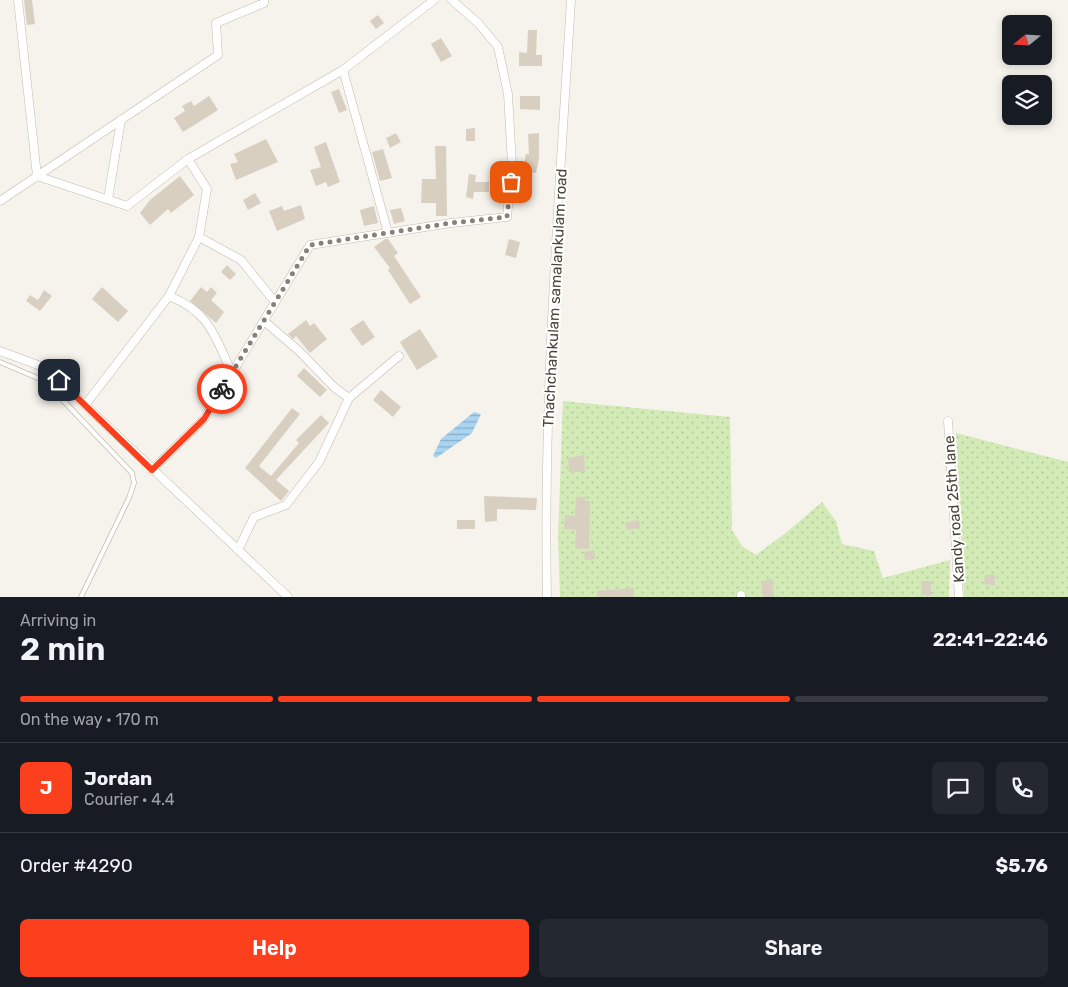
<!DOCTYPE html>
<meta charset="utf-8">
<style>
body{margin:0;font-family:Rubik,sans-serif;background:#242831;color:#f1f3f6;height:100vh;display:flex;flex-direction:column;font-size:19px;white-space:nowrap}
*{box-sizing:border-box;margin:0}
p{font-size:16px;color:#9ea1a6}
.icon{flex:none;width:28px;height:28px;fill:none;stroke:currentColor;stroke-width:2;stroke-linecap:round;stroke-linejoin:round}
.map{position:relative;height:597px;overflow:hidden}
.sheet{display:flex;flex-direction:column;background:#171b24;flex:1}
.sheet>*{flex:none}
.needle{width:32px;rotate:252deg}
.fabs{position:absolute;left:1002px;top:15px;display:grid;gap:10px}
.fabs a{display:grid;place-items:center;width:50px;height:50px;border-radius:8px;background:#171b24;box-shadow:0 2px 8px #0003;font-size:25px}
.pin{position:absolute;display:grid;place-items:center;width:42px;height:42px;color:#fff;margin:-21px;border-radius:10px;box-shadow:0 2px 8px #0006}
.courier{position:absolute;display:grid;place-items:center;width:50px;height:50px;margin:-25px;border:4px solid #fc3f1d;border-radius:50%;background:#fff;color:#222;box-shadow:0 1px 6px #0007}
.head em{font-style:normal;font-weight:600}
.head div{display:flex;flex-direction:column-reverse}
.head{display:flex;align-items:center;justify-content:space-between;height:85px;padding:0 20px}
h1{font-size:32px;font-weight:600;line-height:38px}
.bar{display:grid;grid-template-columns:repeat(4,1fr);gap:8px 5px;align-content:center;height:60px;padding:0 20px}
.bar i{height:6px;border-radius:4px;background:#363941}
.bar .selected{background:#fc3f1d}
.bar p{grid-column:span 4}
.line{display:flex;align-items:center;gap:12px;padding:0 20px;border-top:1px solid #363941}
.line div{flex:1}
.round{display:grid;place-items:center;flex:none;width:52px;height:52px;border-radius:8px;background:#242831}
.cta{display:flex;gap:10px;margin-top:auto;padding:10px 20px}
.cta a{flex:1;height:58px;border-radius:8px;background:#fc3f1d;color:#fff;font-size:20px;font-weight:600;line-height:58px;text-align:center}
.cta a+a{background:#242831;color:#f1f3f6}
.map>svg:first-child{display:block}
</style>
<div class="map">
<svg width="1068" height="597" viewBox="0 0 1068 597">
<defs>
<pattern id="grass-dots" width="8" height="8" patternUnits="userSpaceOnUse" patternTransform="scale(1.25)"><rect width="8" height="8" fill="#d2eab5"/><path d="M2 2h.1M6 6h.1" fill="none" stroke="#b6ca9c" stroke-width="1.8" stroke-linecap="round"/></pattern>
<pattern id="water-rules" width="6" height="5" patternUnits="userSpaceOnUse" patternTransform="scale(1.25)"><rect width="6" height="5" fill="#a9d4f2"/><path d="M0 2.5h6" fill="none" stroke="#8caec5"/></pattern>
</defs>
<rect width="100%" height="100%" fill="#f6f3ec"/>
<g fill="url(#grass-dots)">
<polygon points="563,401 730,417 732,530 742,546 756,555 788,531 822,502 836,521 842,544 874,551 883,578 950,560 949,597 560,597 558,538"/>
<polygon points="956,433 1068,462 1068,597 964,597"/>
</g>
<polygon fill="url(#water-rules)" points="474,412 481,414 472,433 436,458 433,456 441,439"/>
<g fill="#d8cfc1">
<polygon points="24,0 32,0 35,24 27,25"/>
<polygon points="378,15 384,23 376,29 370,21"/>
<polygon points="528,30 537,30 536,55 542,55 542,66 519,66 519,52 527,53"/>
<polygon points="441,38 452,56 441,62 431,44"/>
<polygon points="339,89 347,110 339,113 331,92"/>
<polygon points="209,96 218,110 183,132 174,118 185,111 182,106 191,101 194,106"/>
<polygon points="520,96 540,96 540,110 520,109"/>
<polygon points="475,128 475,141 466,141 466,129"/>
<polygon points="396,133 401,142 390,148 386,138"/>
<polygon points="539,133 539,159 536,173 523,171 526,154 529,154 528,134"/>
<polygon points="266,139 278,162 236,180 230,164 238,162 234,154"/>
<polygon points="326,142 340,182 328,187 326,182 316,186 310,170 321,167 314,147"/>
<polygon points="435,146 446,146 447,216 436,216 436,203 421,203 422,179 436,179"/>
<polygon points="383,149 392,178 380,181 372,152"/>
<polygon points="469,174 476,175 475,182 489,182 489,192 474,192 473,199 466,197"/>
<polygon points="180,176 194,195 171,213 168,209 150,225 140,213 150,200"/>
<polygon points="255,193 261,203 248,210 243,200"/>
<polygon points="301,205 305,219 277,231 269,211 282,206 284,211"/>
<polygon points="374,206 378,223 364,226 360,210"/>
<polygon points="401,208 405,221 394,224 390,210"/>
<polygon points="385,239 388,239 398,253 394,256 421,297 410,304 388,270 390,268 374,247"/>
<polygon points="509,239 520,242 516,258 505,255"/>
<polygon points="227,265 236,274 230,280 221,272"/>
<polygon points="102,287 128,311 118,322 92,299"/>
<polygon points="201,287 207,292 211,287 217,293 211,300 224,312 216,323 190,301"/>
<polygon points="44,290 52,296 40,311 26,301 30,295 38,300"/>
<polygon points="306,320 310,326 314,323 327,339 310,353 296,336 293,339 288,334"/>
<polygon points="363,320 375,337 362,346 350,329"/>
<polygon points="420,329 438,357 417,370 400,342"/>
<polygon points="304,368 327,390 320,397 297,376"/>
<polygon points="381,390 401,407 393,417 373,400"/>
<polygon points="292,408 300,414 259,466 271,476 299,443 296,440 321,415 329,423 276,480 289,491 281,501 245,468"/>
<polygon points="584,455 585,472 569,472 568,458"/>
<polygon points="484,496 537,498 536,510 497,509 497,521 485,522"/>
<polygon points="576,497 586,497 585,501 590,501 589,549 575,548 576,530 564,529 565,515 575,516"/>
<rect x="457" y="520" width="18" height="9"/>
<polygon points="639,520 640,527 627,530 625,523"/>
<polygon points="594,550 595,559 585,560 584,552"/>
<polygon points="985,575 995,575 995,585 984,584"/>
<polygon points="772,579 774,597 763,597 761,581"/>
<polygon points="922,581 931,581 931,596 921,595"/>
<polygon points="634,588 634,597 597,597 597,591"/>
</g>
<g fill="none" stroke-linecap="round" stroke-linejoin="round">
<g stroke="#c2bbae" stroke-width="5.5">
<polyline id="lane" points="0,362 40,379 57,394 132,473 134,483 129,498 81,597"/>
</g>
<g stroke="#c2bbae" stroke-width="9">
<g id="street">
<polyline points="18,0 37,176 127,206 188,159 343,70 434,0"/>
<polyline points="343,70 388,233"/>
<polyline points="108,199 121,120"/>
<polyline points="0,201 218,55 216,23 264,3 264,0"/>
<polyline points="199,237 241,260 275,302"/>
<path d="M169,296C210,312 215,337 232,373"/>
<polyline points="264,321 299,351 335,388 349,398"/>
<polyline points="0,351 46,368 288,597"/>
<polyline points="85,405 169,296 199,237 207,189 188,159"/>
<polyline points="948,421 959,597"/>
<polyline points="152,470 204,419 310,245 451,223 507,217 512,164 508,94 498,47 479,24 452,0"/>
<polyline points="238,550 254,517 286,505 319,462 349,398 399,356"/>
<polyline points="741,595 741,597"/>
<path d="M547,597C543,398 559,199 571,0"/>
</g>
</g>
<use href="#lane" stroke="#fff" stroke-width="4"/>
<use href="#street" stroke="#fff" stroke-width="8"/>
</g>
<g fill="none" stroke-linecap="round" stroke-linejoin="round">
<polyline stroke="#878178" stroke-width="5" stroke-dasharray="0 9" points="222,389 310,245 451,223 507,217 511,182"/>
<polyline stroke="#fc3f1d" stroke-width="6" points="59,380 152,470 204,419 222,389"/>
</g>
<g text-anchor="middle" stroke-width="4" stroke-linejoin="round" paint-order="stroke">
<g font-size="15" fill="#4b4439" stroke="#fff">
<text transform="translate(555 298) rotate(-87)" y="5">Thachchankulam samalankulam road</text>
<text transform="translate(954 509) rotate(-94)" y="5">Kandy road 25th lane</text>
</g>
</g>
</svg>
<div class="fabs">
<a><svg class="needle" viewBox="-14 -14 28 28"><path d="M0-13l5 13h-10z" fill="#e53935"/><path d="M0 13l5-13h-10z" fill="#9ea1a6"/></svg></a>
<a><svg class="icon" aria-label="layers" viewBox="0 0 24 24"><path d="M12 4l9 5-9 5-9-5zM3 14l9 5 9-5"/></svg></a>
</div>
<div class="pin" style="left:511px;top:182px;background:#ea580c"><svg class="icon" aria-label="bag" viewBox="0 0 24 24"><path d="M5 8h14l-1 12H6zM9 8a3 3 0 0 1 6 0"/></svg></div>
<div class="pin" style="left:59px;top:380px;background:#1f2937"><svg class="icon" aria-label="home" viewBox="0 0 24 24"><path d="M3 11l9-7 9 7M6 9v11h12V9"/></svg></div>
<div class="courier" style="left:222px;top:389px"><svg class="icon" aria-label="bike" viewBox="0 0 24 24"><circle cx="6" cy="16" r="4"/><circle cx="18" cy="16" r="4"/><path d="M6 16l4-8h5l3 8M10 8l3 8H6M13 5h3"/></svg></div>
</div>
<section class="sheet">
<div class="head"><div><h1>2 min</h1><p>Arriving in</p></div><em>22:41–22:46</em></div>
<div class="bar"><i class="selected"></i><i class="selected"></i><i class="selected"></i><i></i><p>On the way · 170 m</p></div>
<div class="line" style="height:90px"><b class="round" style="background:#fc3f1d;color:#fff">J</b><div><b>Jordan</b><p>Courier · 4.4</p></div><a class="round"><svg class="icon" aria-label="chat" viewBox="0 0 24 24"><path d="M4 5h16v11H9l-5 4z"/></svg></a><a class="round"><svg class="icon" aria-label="phone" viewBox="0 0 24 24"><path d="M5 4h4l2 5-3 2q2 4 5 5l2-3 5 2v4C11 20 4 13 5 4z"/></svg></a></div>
<div class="line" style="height:65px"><div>Order #4290</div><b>$5.76</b></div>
<div class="cta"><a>Help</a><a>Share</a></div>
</section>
